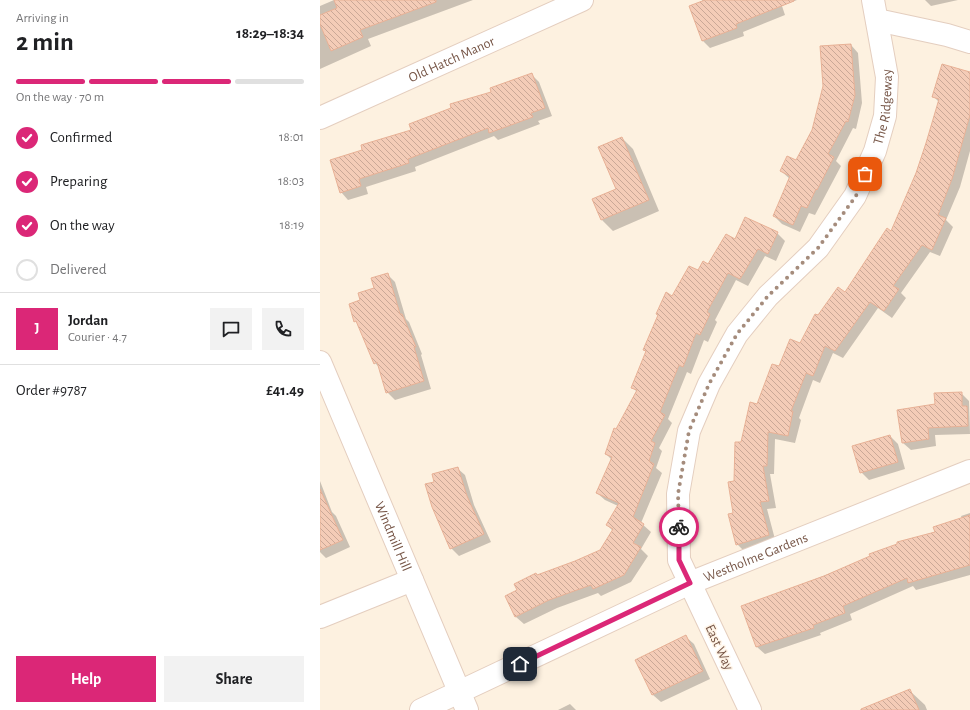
<!DOCTYPE html>
<meta charset="utf-8">
<style>
body{margin:0;font-family:"Alegreya Sans",sans-serif;background:#f2f2f2;color:#202124;height:100vh;display:flex;flex-direction:column;font-size:15px;white-space:nowrap}
*{box-sizing:border-box;margin:0}
p{font-size:13px;color:#757577}
.icon{flex:none;width:22px;height:22px;fill:none;stroke:currentColor;stroke-width:2;stroke-linecap:round;stroke-linejoin:round}
.map{position:relative;flex:1;overflow:hidden}
.side{display:flex;flex-direction:column;background:#fff;width:320px}
.side>*{flex:none}
.pin{position:absolute;display:grid;place-items:center;width:34px;height:34px;color:#fff;margin:-17px;border-radius:8px;box-shadow:0 2px 6px #0006}
.courier{position:absolute;display:grid;place-items:center;width:40px;height:40px;margin:-20px;border:3px solid #db2777;border-radius:50%;background:#fff;color:#222;box-shadow:0 1px 5px #0007}
.overview em{font-style:normal;font-weight:700}
.overview div{display:flex;flex-direction:column-reverse}
.overview{display:flex;align-items:center;justify-content:space-between;height:68px;padding:0 16px}
h1{font-size:26px;font-weight:700;line-height:30px}
.bar{display:grid;grid-template-columns:repeat(4,1fr);gap:6px 4px;align-content:center;height:48px;padding:0 16px}
.bar i{height:5px;border-radius:3px;background:#e0e0e0}
.bar .selected{background:#db2777}
.bar p{grid-column:span 4}
.line{display:flex;align-items:center;gap:10px;padding:0 16px;border-top:1px solid #e0e0e0}
.line div{flex:1}
.round{display:grid;place-items:center;flex:none;width:42px;height:42px;border-radius:0px;background:#f2f2f2}
ol{padding:0 16px;list-style:none}
li{display:flex;align-items:center;gap:12px;height:44px}
li p{margin-inline-start:auto}
li .icon{padding:4px;border-radius:50%;background:#db2777;color:#fff;stroke-width:4}
li:last-child{color:#757577}
li i{width:22px;height:22px;border:2px solid #e0e0e0;border-radius:50%}
.action{display:flex;gap:8px;margin-top:auto;padding:8px 16px}
.action a{flex:1;height:46px;border-radius:0px;background:#db2777;color:#fff;font-size:16px;font-weight:700;line-height:46px;text-align:center}
.action a+a{background:#f2f2f2;color:#202124}
main{display:flex;flex:1;min-height:0}
.map>svg:first-child{display:block}
</style>
<main>
<section class="side">
<div class="overview"><div><h1>2 min</h1><p>Arriving in</p></div><em>18:29–18:34</em></div>
<div class="bar"><i class="selected"></i><i class="selected"></i><i class="selected"></i><i></i><p>On the way · 70 m</p></div>
<ol>
<li><svg class="icon" aria-label="check" viewBox="0 0 24 24"><path d="M5 12l5 5 9-10"/></svg>Confirmed<p>18:01</p></li>
<li><svg class="icon" aria-label="check" viewBox="0 0 24 24"><path d="M5 12l5 5 9-10"/></svg>Preparing<p>18:03</p></li>
<li><svg class="icon" aria-label="check" viewBox="0 0 24 24"><path d="M5 12l5 5 9-10"/></svg>On the way<p>18:19</p></li>
<li><i></i>Delivered</li>
</ol>
<div class="line" style="height:72px"><b class="round" style="background:#db2777;color:#fff">J</b><div><b>Jordan</b><p>Courier · 4.7</p></div><a class="round"><svg class="icon" aria-label="chat" viewBox="0 0 24 24"><path d="M4 5h16v11H9l-5 4z"/></svg></a><a class="round"><svg class="icon" aria-label="phone" viewBox="0 0 24 24"><path d="M5 4h4l2 5-3 2q2 4 5 5l2-3 5 2v4C11 20 4 13 5 4z"/></svg></a></div>
<div class="line" style="height:52px"><div>Order #9787</div><b>£41.49</b></div>
<div class="action"><a>Help</a><a>Share</a></div>
</section>
<div class="map">
<svg width="650" height="710" viewBox="0 0 650 710">
<defs>
<pattern id="building-back-hatch" width="6" height="6" patternUnits="userSpaceOnUse"><rect width="6" height="6" fill="#f4ccb7"/><path d="M-1 5l2 2M0 0l6 6M5-1l2 2" fill="none" stroke="#caa897"/></pattern>
</defs>
<rect width="100%" height="100%" fill="#fdf1e0"/>
<g fill="#0003">
<polygon points="14,0 153,0 48,39 51,46 0,69 0,6"/>
<polygon points="382,0 477,0 462,6 465,15 423,32 424,36 390,48 382,40"/>
<polygon points="605,0 638,0 611,6"/>
<polygon points="531,45 538,53 542,103 536,129 533,128 516,161 521,166 495,215 489,213 480,232 462,224 454,216 470,179 461,171 476,161 493,130 504,86"/>
<polygon points="650,73 650,151 640,187 626,220 633,227 620,256 610,252 581,293 586,298 572,318 558,308 523,358 513,353 500,383 493,380 479,418 481,420 475,443 455,439 454,474 450,474 456,508 447,509 456,543 425,552 417,544 414,513 415,481 422,443 438,405 459,368 480,345 498,317 525,293 571,232 597,174 619,102 613,96"/>
<polygon points="211,74 219,82 232,116 218,121 220,124 178,140 174,136 95,167 96,171 46,187 48,194 28,200 21,192 43,151 92,130"/>
<polygon points="302,138 313,149 339,211 293,231 282,220 273,200 297,189"/>
<polygon points="457,233 465,241 456,261 445,256 428,286 416,280 395,320 397,322 388,342 384,340 371,374 367,372 348,419 352,423 339,448 342,451 336,468 342,473 321,523 331,532 321,549 328,556 311,582 281,596 278,593 237,608 204,624 196,617 186,597 198,591 217,576 256,562 281,550 293,531 287,525 298,506 285,500 277,493 292,460 286,454 317,392 313,388 326,352 324,350 353,297 379,272 416,240"/>
<polygon points="67,274 75,282 86,319 89,322 102,354 101,355 111,389 75,400 67,392 60,368 55,363 38,324 35,321 41,301"/>
<polygon points="641,393 649,401 650,434 615,435 616,446 591,450 583,443 616,404"/>
<polygon points="570,436 578,444 585,469 549,480 541,472"/>
<polygon points="137,468 145,475 154,505 171,542 139,556 131,548 115,482"/>
<polygon points="0,481 12,512 16,516 30,547 6,558 0,552"/>
<polygon points="650,513 650,575 596,590 593,586 530,614 532,620 500,633 501,635 445,654 437,647 422,607 616,533 642,519 641,516"/>
<polygon points="366,637 374,644 390,679 341,702 333,695 316,660"/>
<polygon points="590,691 605,705 607,710 540,710"/>
<polygon points="250,704 256,710 238,710"/>
</g>
<g fill="url(#building-back-hatch)" stroke="#e8b196">
<polygon points="14,0 116,0 116,2 40,30 43,37 11,51 0,24 0,15 17,8"/>
<polygon points="385,0 474,0 474,1 416,24 417,28 382,41 369,6"/>
<polygon points="531,44 535,95 528,122 526,121 508,154 514,157 497,190 496,189 487,208 481,206 473,225 453,216 470,176 460,171 467,156 476,160 492,130 503,86 500,46"/>
<polygon points="622,64 650,72 650,115 632,179 618,215 626,218 612,250 602,245 573,286 579,289 564,311 550,302 515,351 505,346 493,376 486,373 471,411 473,411 468,436 448,432 447,466 443,466 449,501 440,502 449,535 416,545 408,514 413,513 408,482 414,481 415,442 421,442 430,402 437,404 452,364 459,366 470,339 480,343 495,314 498,315 518,287 525,292 567,228 571,231 596,173 606,143 619,99 612,97"/>
<polygon points="212,73 225,108 211,113 213,117 169,133 168,128 88,159 89,163 39,179 41,186 20,193 10,160 42,150 41,145 91,130 89,124 131,108 130,104 171,92 170,88"/>
<polygon points="302,137 329,200 281,220 272,199 296,189 278,147"/>
<polygon points="425,217 458,232 448,254 438,249 420,279 408,273 387,312 390,314 380,335 376,333 363,367 359,365 340,412 345,415 331,441 335,443 329,461 334,464 313,517 324,524 313,543 321,547 304,575 273,589 271,585 229,600 195,617 185,596 197,590 194,584 216,573 217,575 255,561 280,550 293,529 286,525 299,503 276,493 292,457 285,454 294,428 296,429 317,390 311,388 326,351 323,350 338,315 336,314 346,292 352,296 369,266 378,270 383,261 388,264 406,234 415,239"/>
<polygon points="68,273 80,314 82,314 96,347 94,347 104,381 66,393 57,362 54,364 36,321 34,322 29,304 40,300 38,293 54,288 51,278"/>
<polygon points="642,392 642,406 647,406 648,426 608,428 609,439 582,443 577,410 615,404 614,393"/>
<polygon points="570,435 578,462 540,473 532,446"/>
<polygon points="138,467 147,496 164,534 130,549 112,507 105,484 114,482 112,474"/>
<polygon points="0,489 23,540 0,550"/>
<polygon points="650,515 650,565 588,583 587,578 523,606 525,613 493,625 494,628 436,647 421,606 504,576 550,556 549,554 577,544 577,542 615,532 613,527"/>
<polygon points="366,635 383,671 332,695 315,660"/>
<polygon points="590,689 599,710 541,710 541,709"/>
</g>
<g fill="none" stroke-linecap="round" stroke-linejoin="round">
<g stroke="#e4cebf" stroke-width="24">
<g id="minor">
<polyline points="557,20 627,35 650,42"/>
<path id="s1" d="M0,118L262,0"/>
<path id="s2" d="M0,362L147,710"/>
<polyline points="0,617 92,580"/>
<path id="s3" d="M101,710L370,583L650,471"/>
<path id="s4" d="M430,710L359,560L358,494L369,431L389,384L417,334L448,296L498,248L535,196L555,151L565,116L567,77L553,0"/>
</g>
</g>
<use href="#minor" stroke="#fff" stroke-width="22"/>
</g>
<g fill="none" stroke-linecap="round" stroke-linejoin="round">
<polyline stroke="#a58c7c" stroke-width="4" stroke-dasharray="0 7.2" points="359,527 358,494 369,431 389,384 417,334 448,296 498,248 536,196 545,174"/>
<polyline stroke="#db2777" stroke-width="5" points="200,664 370,583 359,560 359,527"/>
</g>
<g text-anchor="middle" stroke-width="3" stroke-linejoin="round" paint-order="stroke">
<g font-size="14" fill="#765546" stroke="#fff5e8">
<text dy="5" stroke="none"><textPath href="#s1" startOffset="144">Old Hatch Manor</textPath></text>
<text dy="5" stroke="none"><textPath href="#s4" startOffset="681">The Ridgeway</textPath></text>
<text dy="5" stroke="none"><textPath href="#s2" startOffset="189">Windmill Hill</textPath></text>
<text dy="5" stroke="none"><textPath href="#s3" startOffset="368">Westholme Gardens</textPath></text>
<text transform="translate(400 647) rotate(65)" y="5">East Way</text>
</g>
</g>
</svg>
<div class="pin" style="left:545px;top:174px;background:#ea580c"><svg class="icon" aria-label="bag" viewBox="0 0 24 24"><path d="M5 8h14l-1 12H6zM9 8a3 3 0 0 1 6 0"/></svg></div>
<div class="pin" style="left:200px;top:664px;background:#1f2937"><svg class="icon" aria-label="home" viewBox="0 0 24 24"><path d="M3 11l9-7 9 7M6 9v11h12V9"/></svg></div>
<div class="courier" style="left:359px;top:527px"><svg class="icon" aria-label="bike" viewBox="0 0 24 24"><circle cx="6" cy="16" r="4"/><circle cx="18" cy="16" r="4"/><path d="M6 16l4-8h5l3 8M10 8l3 8H6M13 5h3"/></svg></div>
</div>
</main>
